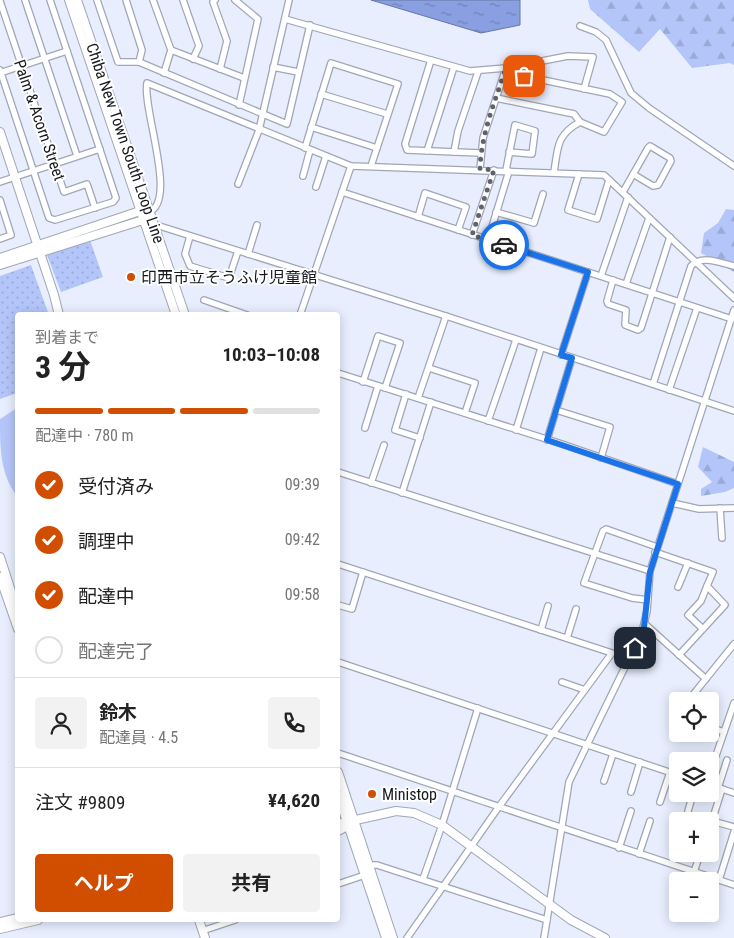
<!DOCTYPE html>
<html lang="ja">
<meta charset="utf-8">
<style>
body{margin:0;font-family:"Roboto Condensed","Noto Sans JP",sans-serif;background:#f2f2f2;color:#222;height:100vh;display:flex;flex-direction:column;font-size:19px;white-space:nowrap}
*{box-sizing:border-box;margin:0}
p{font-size:16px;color:#767676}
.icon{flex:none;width:28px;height:28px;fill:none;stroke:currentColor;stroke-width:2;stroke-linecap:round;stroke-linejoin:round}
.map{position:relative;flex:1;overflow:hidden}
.panel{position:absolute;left:15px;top:312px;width:325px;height:610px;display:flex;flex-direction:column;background:#fff;border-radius:5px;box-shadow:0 2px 12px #0003}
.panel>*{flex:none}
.tools{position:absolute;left:669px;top:692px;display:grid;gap:10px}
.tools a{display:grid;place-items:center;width:50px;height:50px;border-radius:5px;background:#fff;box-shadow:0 2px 12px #0003;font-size:25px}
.pin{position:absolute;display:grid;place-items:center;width:42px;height:42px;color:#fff;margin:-21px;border-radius:10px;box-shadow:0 2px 8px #0006}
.courier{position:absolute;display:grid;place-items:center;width:50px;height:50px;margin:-25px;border:4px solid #1a73e8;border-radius:50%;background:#fff;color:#222;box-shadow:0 1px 6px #0007}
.head em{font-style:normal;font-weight:700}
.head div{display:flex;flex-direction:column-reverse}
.head{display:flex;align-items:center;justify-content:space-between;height:85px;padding:0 20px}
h1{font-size:32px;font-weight:700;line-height:38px}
.bar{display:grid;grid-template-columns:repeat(4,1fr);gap:8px 5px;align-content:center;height:60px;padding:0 20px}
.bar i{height:6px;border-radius:4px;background:#e0e0e0}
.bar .on{background:#d14e00}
.bar p{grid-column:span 4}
.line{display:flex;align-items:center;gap:12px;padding:0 20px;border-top:1px solid #e0e0e0}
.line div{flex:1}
.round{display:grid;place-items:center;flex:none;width:52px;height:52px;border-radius:5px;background:#f2f2f2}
ol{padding:0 20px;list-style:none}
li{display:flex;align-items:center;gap:15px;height:55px}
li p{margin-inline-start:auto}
li .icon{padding:5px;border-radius:50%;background:#d14e00;color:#fff;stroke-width:4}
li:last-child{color:#767676}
li i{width:28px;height:28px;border:2px solid #e0e0e0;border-radius:50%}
.primary-button{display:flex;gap:10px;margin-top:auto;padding:10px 20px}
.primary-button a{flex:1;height:58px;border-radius:5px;background:#d14e00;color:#fff;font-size:20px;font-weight:700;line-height:58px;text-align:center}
.primary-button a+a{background:#f2f2f2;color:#222}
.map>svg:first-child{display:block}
</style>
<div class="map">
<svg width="734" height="938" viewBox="0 0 734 938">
<defs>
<pattern id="forest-firs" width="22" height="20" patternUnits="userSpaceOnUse" patternTransform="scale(1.25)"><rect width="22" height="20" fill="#b4c6f9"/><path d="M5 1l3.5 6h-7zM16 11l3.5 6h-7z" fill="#9aa9d5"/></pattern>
<pattern id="park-dots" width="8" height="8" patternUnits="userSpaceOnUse" patternTransform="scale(1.25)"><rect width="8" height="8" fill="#b4c6f9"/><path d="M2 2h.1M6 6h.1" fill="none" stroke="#9aa9d5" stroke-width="1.8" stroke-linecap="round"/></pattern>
<pattern id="water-ripples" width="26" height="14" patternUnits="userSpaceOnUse" patternTransform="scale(1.25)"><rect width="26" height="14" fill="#899fe1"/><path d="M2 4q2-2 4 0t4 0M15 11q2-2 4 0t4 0" fill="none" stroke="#6f81b6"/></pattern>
</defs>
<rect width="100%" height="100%" fill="#e8eefe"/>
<g fill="url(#forest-firs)">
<polygon points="588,0 734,0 734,65 730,63 692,68 660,29 639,52 590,9"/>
<polygon points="726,209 734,210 734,272 701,253 704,233 718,223"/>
<polygon points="703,447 734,462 734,488 725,492 701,496 701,489 712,482 698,467"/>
</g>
<g fill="url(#park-dots)">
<polygon points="90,240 103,277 61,292 47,255"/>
<polygon points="31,265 49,315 18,315 17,393 0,399 0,276"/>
</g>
<path fill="#b4c6f9" d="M17,408V496C0,475 0,447 0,419Z"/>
<polygon fill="url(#water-ripples)" stroke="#6676a6" points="371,0 520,0 520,25 481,33"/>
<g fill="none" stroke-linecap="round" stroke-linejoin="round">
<g stroke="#a0a6b5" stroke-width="8">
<g id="street">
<polyline points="25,0 77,156"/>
<polyline points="97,0 118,62 139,62 287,124 310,25"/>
<polyline points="126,0 142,50 139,62"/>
<polyline points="153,0 171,50 164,73"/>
<polyline points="183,0 199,46 193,59"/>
<polyline points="215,0 213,2 227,41 220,69"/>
<polyline points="235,0 258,19 239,105"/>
<polyline points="0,1 64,192 87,184 95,208"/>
<polyline points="285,19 470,71 506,68 568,56 593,57 584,89"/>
<polyline points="580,26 596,32 606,40 631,93 649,108 734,166"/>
<polyline points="171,50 244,78"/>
<polyline points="431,60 405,144 407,150 480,153"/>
<polyline points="273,67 298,72"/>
<polyline points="0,70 49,218 55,220 113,202 116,198 50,0"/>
<polyline points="0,73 67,51"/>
<polyline points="321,94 387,114"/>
<polyline points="496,98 574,114 580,122 604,132 622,102 610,94 524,76 522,65"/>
<polyline points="311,127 377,148"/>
<polyline points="305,148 331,63 398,84 371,166"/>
<polyline points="427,151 454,67"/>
<polyline points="454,152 458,131 478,72"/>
<polyline points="480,169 483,138 506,68"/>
<polyline points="506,170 515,125 535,131 532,154 509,152"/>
<path d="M554,172C558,148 556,135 580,122"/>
<polyline points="579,174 568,210 597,219 609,180"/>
<polyline points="303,176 310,150"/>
<polyline points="0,182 100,149"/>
<polyline points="238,184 259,130 289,0"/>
<polyline points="316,187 326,156"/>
<polyline points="342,192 732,319"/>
<polyline points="623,192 648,148 650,146 670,158 671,161 658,185 653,186 633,174"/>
<polyline points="0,200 11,235 0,239"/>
<path d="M149,212C178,201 142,108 147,83L351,166L604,175L734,298"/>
<polyline points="496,212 534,223 543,194"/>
<polyline points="418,217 425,193 466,207 458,230"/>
<polyline points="153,224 446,316 734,411"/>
<polyline points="472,235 494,170"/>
<polyline points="190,236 185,254 190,266 229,278 238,251"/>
<polyline points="488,240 509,171"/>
<polyline points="248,254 257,225"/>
<polyline points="601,276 628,197"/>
<polyline points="613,280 607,301 608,304 626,310 625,325 638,330 641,328 670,237"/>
<polyline points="626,284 649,218"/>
<polyline points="204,300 247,315"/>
<polyline points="300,315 351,166"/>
<polyline points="561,355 588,272"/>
<polyline points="429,368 475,383 465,413"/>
<polyline points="338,373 562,444 678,484"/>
<polyline points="363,382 378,336 400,343 385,388"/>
<path d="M653,384L691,266C702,254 720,263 734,266"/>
<polyline points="669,390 697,308"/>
<polyline points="406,394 395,430 420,438"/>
<polyline points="418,398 446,316"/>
<polyline points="556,410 610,427 601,458"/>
<polyline points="488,421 516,340"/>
<polyline points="365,428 378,386"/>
<polyline points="516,430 541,348"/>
<polyline points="547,440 572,358"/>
<polyline points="338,472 650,571"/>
<polyline points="371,483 384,445"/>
<polyline points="402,493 431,402"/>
<polyline points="672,503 699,509 734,508"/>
<polyline points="720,508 722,538"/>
<polyline points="655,552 713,572 707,586"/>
<polyline points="338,564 612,653 498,808 407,938"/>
<polyline points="678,587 688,563"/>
<polyline points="648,600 632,598 584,583 603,531 606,529 657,547"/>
<polyline points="338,605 352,609 363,572"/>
<polyline points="645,624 706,679"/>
<polyline points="541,630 548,606"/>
<polyline points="567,638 576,609"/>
<polyline points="679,655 725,605 707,586 701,601 688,615 703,629"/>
<polyline points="338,662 678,775"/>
<polyline points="562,682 585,690"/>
<polyline points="688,701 734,644"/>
<polyline points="678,715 678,716"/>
<polyline points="710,727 724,732"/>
<polyline points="338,753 734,885"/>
<polyline points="710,773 734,703"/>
<polyline points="604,781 613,754"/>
<polyline points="710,785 734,793"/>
<polyline points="718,788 727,760"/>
<polyline points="722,789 712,821 734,827"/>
<polyline points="631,792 640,762"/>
<polyline points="660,802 670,772"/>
<polyline points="688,811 693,794"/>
<polyline points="619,848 631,811"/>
<polyline points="639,854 650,821"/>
<polyline points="369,865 377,865 547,920"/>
<polyline points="694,872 700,854"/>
<polyline points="423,879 442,825 478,708"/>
<polyline points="719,880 734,832"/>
<polyline points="338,884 365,875"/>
<polyline points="202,931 235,920"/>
<polyline points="544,938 569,782 642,632 647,611 650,571 734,310"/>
</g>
</g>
<g stroke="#a0a6b5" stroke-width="10">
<g id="secondary">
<polyline points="69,0 176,315"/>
<polyline points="77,0 185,315"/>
<polyline points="0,132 54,295 59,315"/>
<polyline points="0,258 140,211 149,212 143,220 0,265"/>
<polyline points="0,557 18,613"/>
<polyline points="0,577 18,629"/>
<polyline points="338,772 393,938"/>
<polyline points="338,795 386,938"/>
<polyline points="338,824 396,811 414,813 442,825 571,920 605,938"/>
<polyline points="338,831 351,824"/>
<polyline points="199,920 205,938"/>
<polyline points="0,922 18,918"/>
<polyline points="0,929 38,920"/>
</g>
</g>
<use href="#street" stroke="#fff" stroke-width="5.5"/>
<use href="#secondary" stroke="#fff" stroke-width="8"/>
</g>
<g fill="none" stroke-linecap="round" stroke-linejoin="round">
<path stroke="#60636c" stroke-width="5" stroke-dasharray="0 9" d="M504,245L472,235L494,170L480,169C481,134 495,101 506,68L522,65L524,76"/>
<polyline stroke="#1a73e8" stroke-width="6" points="504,245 588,272 561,355 572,358 547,440 678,484 650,572 644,627 635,648"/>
</g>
<g fill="#d14e00" stroke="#fff" stroke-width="2">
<circle cx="131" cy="277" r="5"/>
<circle cx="372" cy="794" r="5"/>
</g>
<g text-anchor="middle" stroke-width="4" stroke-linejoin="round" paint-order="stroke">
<g font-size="16" fill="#16181e" stroke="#fff">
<text transform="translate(40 120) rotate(71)" y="6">Palm &amp; Acorn Street</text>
<text transform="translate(126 143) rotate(71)" y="6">Chiba New Town South Loop Line</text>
</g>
<g font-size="16" fill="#16181e" stroke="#fff" text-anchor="start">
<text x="141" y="283">印西市立そうふけ児童館</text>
<text x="382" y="800">Ministop</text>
</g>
</g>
</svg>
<div class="tools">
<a><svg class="icon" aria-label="locate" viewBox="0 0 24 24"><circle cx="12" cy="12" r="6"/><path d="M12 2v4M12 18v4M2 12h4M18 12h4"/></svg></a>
<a><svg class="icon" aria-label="layers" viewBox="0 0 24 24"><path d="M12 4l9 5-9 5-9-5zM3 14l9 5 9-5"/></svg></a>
<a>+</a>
<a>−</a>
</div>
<div class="pin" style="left:524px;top:76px;background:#ea580c"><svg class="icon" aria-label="bag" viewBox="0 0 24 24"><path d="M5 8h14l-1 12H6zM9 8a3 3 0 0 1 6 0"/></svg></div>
<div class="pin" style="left:635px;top:648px;background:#1f2937"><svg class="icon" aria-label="home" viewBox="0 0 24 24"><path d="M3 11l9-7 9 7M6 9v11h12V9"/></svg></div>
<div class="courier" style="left:504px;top:245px"><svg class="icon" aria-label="car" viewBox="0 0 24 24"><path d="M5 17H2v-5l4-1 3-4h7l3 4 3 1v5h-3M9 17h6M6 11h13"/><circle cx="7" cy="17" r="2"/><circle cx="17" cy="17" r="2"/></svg></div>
<section class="panel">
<div class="head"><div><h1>3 分</h1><p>到着まで</p></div><em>10:03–10:08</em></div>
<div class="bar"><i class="on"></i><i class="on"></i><i class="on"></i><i></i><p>配達中 · 780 m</p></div>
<ol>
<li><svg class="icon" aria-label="check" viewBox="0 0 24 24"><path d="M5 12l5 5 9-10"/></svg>受付済み<p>09:39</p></li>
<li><svg class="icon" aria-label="check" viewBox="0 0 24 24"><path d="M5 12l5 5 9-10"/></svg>調理中<p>09:42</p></li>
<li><svg class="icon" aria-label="check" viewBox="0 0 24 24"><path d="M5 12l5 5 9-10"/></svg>配達中<p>09:58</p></li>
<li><i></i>配達完了</li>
</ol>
<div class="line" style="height:90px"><a class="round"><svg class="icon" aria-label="person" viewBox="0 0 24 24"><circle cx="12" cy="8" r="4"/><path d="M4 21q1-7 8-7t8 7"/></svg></a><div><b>鈴木</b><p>配達員 · 4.5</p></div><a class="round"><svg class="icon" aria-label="phone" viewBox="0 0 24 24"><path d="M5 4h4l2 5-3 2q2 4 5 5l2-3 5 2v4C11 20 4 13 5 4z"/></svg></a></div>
<div class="line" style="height:65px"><div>注文 #9809</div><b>¥4,620</b></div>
<div class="primary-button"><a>ヘルプ</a><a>共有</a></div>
</section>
</div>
